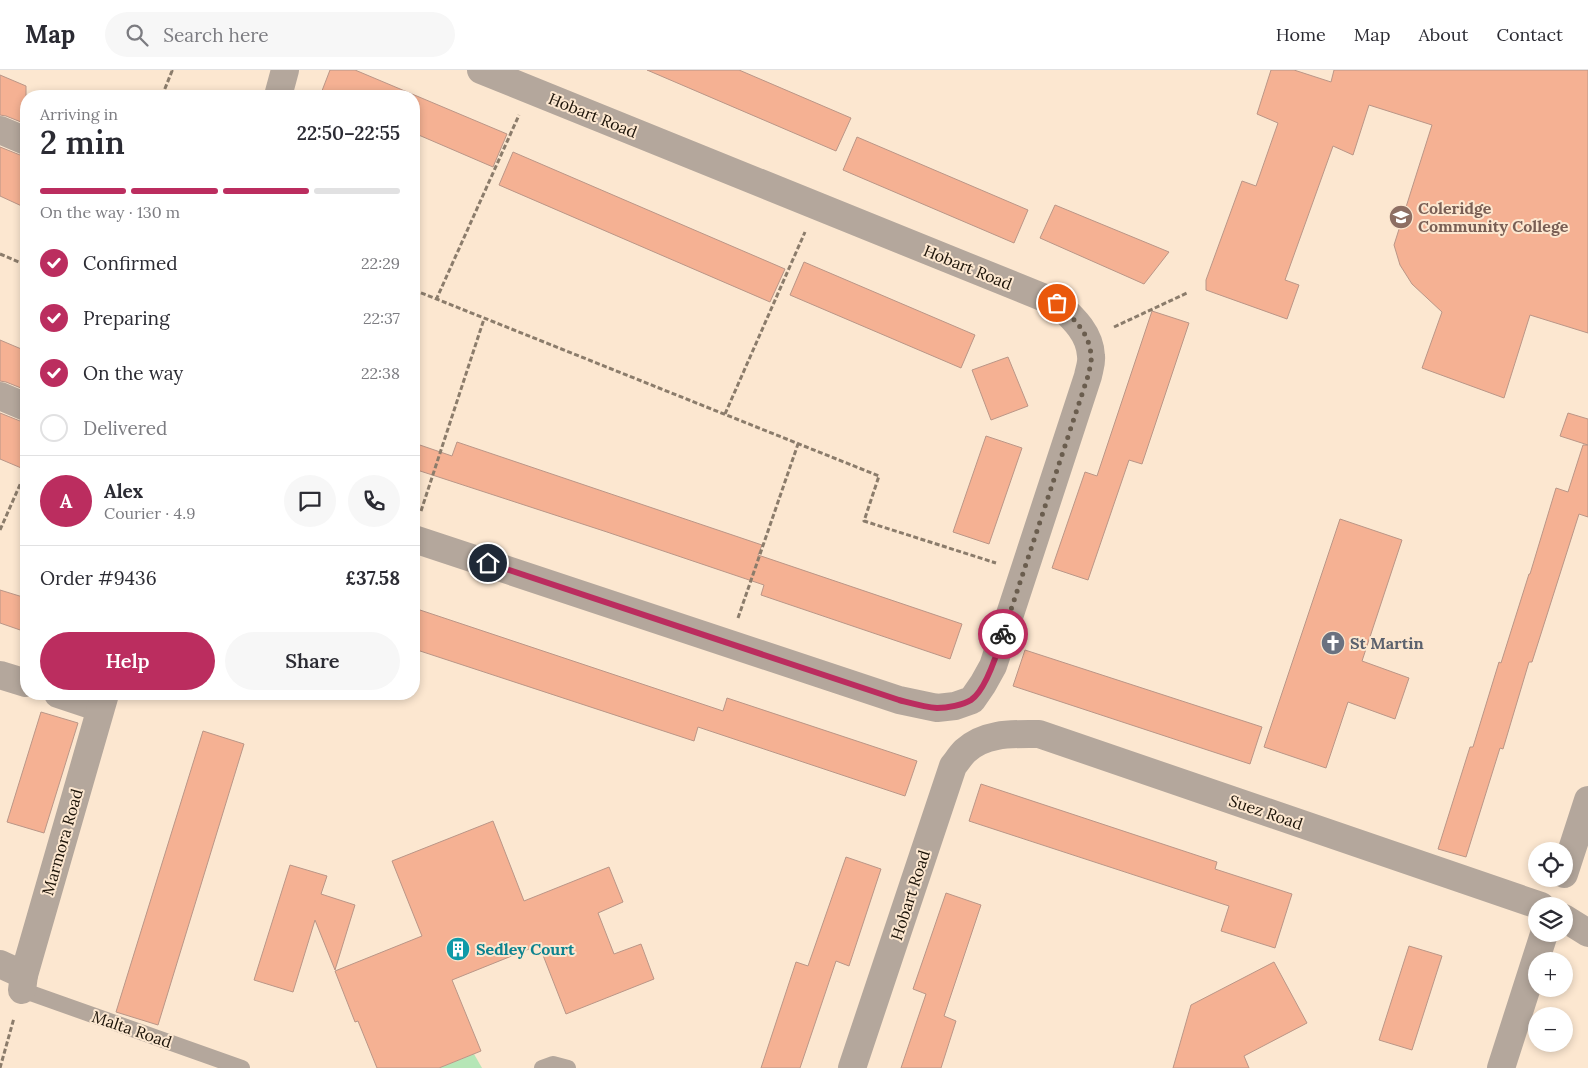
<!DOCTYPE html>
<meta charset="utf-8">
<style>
body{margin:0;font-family:Lora,serif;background:#f7f7f7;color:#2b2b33;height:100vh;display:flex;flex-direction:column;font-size:19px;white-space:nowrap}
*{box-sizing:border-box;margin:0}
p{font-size:16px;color:#7c7c81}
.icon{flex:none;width:28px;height:28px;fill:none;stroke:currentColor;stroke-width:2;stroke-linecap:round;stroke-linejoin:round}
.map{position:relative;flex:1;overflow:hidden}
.drawer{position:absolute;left:20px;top:20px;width:400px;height:610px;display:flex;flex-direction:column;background:#fff;border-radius:20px;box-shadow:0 2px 8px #0003}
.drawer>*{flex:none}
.controls{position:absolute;left:1528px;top:772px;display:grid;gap:10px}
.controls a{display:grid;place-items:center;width:45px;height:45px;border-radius:50%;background:#fff;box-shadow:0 2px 8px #0003;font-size:25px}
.pin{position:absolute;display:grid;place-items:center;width:42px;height:42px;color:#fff;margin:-21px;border:2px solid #fff;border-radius:50%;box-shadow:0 1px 5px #0007}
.courier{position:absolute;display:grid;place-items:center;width:50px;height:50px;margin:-25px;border:4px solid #bb2d5f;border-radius:50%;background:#fff;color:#222;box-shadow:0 1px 6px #0007}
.head em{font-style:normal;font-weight:600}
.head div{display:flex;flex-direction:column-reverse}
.head{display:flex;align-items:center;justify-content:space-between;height:85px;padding:0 20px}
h1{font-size:32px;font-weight:600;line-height:38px}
.bar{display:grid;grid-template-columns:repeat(4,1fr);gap:8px 5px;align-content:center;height:60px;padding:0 20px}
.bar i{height:6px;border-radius:4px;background:#e1e1e2}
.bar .on{background:#bb2d5f}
.bar p{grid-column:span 4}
.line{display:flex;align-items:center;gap:12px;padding:0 20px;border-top:1px solid #e1e1e2}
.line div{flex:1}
.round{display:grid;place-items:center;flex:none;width:52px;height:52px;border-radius:26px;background:#f7f7f7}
ol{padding:0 20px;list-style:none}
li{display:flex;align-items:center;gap:15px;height:55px}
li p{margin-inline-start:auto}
li .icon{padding:5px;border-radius:50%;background:#bb2d5f;color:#fff;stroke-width:4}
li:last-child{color:#7c7c81}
li i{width:28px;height:28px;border:2px solid #e1e1e2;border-radius:50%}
.button{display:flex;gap:10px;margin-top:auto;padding:10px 20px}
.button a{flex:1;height:58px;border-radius:30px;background:#bb2d5f;color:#fff;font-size:20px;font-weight:600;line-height:58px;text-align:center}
.button a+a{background:#f7f7f7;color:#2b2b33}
header{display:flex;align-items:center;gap:30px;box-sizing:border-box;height:70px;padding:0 25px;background:#fff;border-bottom:1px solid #e1e1e2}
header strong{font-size:24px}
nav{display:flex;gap:28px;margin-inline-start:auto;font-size:18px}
.search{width:350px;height:45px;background:#f7f7f7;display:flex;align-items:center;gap:12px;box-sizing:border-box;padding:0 18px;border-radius:28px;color:#7c7c81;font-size:19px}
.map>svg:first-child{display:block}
</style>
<header>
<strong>Map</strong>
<div class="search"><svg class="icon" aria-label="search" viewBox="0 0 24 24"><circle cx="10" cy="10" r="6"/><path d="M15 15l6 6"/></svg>Search here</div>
<nav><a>Home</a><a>Map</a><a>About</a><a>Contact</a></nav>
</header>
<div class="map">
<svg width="1588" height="998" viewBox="0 0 1588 998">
<rect width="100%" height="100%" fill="#fce7d0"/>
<polygon fill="#b5e6b6" points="474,984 482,998 439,998"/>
<g fill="#f5b193" stroke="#ba9687">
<polygon points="330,0 355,0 507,64 493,97 414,63 414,26 320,26"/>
<polygon points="647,0 739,0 851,48 836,81"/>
<polygon points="1271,0 1294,0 1331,12 1334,0 1588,0 1588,263 1530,245 1504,328 1422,298 1442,242 1412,214 1400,195 1394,175 1432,55 1369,35 1353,85 1333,76 1285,210 1299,215 1287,249 1206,220 1206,210 1242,111 1256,116 1278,53 1257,44"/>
<polygon points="0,5 26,16 26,54 6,46 0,45"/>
<polygon points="857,67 1028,140 1014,173 843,100"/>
<polygon points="0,77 20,85 26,86 26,138 0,126"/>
<polygon points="513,82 785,199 770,232 499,115"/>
<polygon points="1055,135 1169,182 1144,214 1040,168"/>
<polygon points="804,192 975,265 961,298 790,225"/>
<polygon points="1152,241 1189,253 1142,394 1129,390 1088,510 1052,498 1085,402 1097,406"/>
<polygon points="0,270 26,281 26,320 6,312 0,311"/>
<polygon points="1008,287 1028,336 991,350 972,300"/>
<polygon points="0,343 20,351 26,352 26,400 0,389"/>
<polygon points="1568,343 1588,349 1588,447 1579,444 1532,592 1529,592 1503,679 1500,678 1466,787 1438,779 1470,677 1473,677 1499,592 1501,593 1529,504 1530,504 1556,418 1568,422 1583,375 1588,375 1560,366"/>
<polygon points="986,366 1022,378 989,474 953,462"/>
<polygon points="457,372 762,475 758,485 962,554 950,589 761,525 764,515 607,462 414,399 414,373 452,386"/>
<polygon points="1340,449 1402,470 1362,591 1409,608 1395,649 1348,632 1326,698 1264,677"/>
<polygon points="0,520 26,528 26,562 0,553"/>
<polygon points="414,538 723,641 727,628 917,691 905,726 698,657 694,671 414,579"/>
<polygon points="1025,580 1262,657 1250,694 1013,616"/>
<polygon points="41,642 78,653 44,763 7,752"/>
<polygon points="203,661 244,674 158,955 116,942"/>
<polygon points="981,714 1217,792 1215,799 1292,824 1275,878 1221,861 1229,836 969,751"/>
<polygon points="493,751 524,831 609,797 623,832 598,843 614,884 641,874 654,909 566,944 539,875 452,910 481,981 439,998 377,998 358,951 355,952 335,901 422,866 392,791"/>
<polygon points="846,787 881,799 849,896 836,891 800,998 761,998 796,892 808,896"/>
<polygon points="290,795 327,806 321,824 355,835 335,900 315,850 293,922 254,910"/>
<polygon points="946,823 981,835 944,946 956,951 941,998 901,998 926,924 913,919"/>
<polygon points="1409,876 1442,886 1412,980 1379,970"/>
<polygon points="1274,892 1307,953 1244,986 1249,998 1173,998 1191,935"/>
</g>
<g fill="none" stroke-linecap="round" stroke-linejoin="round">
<g stroke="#8b7c6b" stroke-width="3" stroke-dasharray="5 2.5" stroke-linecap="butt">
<polyline points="162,26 172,1 170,0"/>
<polyline points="0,184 26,195"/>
<polyline points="414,220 879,406 864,451 996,493"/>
<polyline points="436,230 519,45"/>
<polyline points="1114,257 1187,223"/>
<polyline points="725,344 805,162"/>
<polyline points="421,441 484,249"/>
<polyline points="0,460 26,401"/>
<polyline points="738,548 798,374"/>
<polyline points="0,998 14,948"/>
</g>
<g stroke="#b4a79c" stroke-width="16">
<polyline points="22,920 242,998"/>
<polyline points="542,998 553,994 568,998"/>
</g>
<g stroke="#b4a79c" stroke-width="28">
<polyline points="278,26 285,0"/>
<polyline points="0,60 26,71"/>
<polyline points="0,326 26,337"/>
<path d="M414,469L899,630L937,638L955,636L972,630L983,614L993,596L1088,306C1089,300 1092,293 1091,286C1090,263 1073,248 1057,233L481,0"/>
<polyline points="0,605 26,613"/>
<polyline points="58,624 100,638"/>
<polyline points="1564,804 1588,730"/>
<polyline points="1564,848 1588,863"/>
<polyline points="0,894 24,905"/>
<polyline points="22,920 24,905 105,624"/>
<path d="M852,998L953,696C957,691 961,685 965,681C985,662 1014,664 1039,664L1541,836"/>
<polyline points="1501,998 1544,864"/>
</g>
</g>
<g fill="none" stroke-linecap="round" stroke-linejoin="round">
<path stroke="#6a5d4e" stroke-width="5" stroke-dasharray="0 9" d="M1003,564L1088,306C1089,300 1092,293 1091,286C1090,263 1073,248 1057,233"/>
<path stroke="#bb2d5f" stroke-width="6" d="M488,493L899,630C911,633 925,637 937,638C947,638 963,635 971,630C986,620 998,581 1003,564"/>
</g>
<defs>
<g id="school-disc" transform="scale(1.25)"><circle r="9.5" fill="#8d6e63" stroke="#fce7d0"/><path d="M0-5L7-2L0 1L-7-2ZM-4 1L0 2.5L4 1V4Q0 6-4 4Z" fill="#fff"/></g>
<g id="church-disc" transform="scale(1.25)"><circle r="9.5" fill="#6b7280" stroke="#fce7d0"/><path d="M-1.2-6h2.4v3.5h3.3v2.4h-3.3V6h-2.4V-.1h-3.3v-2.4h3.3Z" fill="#fff"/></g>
<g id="building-disc" transform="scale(1.25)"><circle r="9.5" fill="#0f9aa8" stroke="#fce7d0"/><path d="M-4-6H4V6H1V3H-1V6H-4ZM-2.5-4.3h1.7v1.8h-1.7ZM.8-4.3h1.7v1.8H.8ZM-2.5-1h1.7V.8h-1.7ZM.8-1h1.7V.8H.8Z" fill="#fff"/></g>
</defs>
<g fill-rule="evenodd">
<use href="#school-disc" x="1401" y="147"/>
<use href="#church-disc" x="1333" y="573"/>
<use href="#building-disc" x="458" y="879"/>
</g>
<g text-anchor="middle" stroke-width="4" stroke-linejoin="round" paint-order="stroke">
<g font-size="16" fill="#1c1308" stroke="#fce7d0">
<text transform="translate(593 45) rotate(22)" y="6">Hobart Road</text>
<text transform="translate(968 197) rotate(22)" y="6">Hobart Road</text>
<text transform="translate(1266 742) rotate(19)" y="6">Suez Road</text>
<text transform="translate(62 772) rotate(-74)" y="6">Marmora Road</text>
<text transform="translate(910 825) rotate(-72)" y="6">Hobart Road</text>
<text transform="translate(132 959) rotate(19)" y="6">Malta Road</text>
</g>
<g font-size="16" font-weight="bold" fill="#785e54" stroke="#fce7d0" text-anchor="start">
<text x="1418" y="144">Coleridge<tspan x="1418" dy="18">Community College</tspan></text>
</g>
<g font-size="16" font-weight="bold" fill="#5b616d" stroke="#fce7d0" text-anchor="start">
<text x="1350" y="579">St Martin</text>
</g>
<g font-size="16" font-weight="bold" fill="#0d838f" stroke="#fce7d0" text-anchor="start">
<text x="476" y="885">Sedley Court</text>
</g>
</g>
</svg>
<div class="controls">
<a><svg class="icon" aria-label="locate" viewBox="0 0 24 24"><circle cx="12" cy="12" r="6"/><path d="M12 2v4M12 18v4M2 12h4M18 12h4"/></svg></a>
<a><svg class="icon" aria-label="layers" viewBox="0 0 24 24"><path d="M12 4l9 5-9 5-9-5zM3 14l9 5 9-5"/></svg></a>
<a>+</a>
<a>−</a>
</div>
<div class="pin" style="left:1057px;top:233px;background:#ea580c"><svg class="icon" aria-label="bag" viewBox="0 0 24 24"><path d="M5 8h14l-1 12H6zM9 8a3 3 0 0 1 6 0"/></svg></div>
<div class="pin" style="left:488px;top:493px;background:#1f2937"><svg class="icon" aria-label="home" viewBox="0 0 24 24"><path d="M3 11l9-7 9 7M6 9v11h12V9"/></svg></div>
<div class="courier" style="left:1003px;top:564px"><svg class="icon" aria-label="bike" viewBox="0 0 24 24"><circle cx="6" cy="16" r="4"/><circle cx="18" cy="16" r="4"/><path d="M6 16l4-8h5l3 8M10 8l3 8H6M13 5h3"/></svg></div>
<section class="drawer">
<div class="head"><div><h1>2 min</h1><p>Arriving in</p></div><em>22:50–22:55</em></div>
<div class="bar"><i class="on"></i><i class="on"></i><i class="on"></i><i></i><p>On the way · 130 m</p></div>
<ol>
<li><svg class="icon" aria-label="check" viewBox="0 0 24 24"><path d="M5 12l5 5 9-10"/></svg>Confirmed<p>22:29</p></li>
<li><svg class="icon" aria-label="check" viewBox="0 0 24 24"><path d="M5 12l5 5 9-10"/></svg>Preparing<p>22:37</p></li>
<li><svg class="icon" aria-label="check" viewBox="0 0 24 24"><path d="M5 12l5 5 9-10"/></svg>On the way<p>22:38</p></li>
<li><i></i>Delivered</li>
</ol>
<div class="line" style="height:90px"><b class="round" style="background:#bb2d5f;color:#fff">A</b><div><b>Alex</b><p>Courier · 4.9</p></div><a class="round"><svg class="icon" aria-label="chat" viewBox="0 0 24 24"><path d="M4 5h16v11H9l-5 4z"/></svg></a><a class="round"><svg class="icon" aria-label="phone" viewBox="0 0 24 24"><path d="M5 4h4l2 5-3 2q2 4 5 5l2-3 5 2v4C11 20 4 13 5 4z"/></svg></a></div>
<div class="line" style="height:65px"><div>Order #9436</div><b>£37.58</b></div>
<div class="button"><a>Help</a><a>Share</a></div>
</section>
</div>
